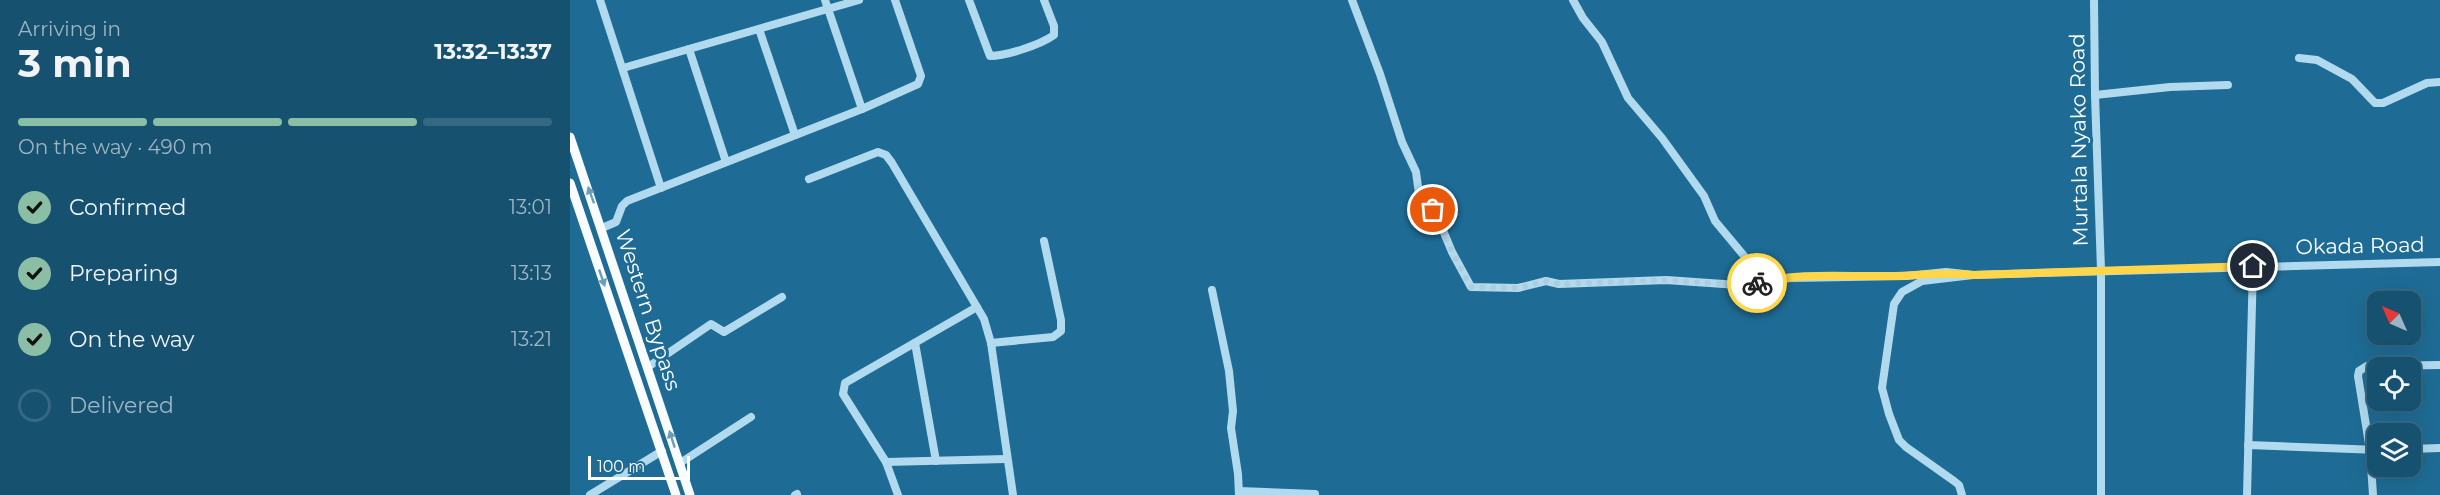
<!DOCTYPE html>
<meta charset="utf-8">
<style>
body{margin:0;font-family:Montserrat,sans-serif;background:#1f5775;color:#f1f3f6;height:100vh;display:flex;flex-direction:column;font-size:22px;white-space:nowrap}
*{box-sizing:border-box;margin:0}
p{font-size:20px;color:#9eb5c3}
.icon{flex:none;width:33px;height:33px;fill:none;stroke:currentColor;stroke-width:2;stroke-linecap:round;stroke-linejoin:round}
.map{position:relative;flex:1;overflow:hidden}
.panel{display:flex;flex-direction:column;background:#165170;width:570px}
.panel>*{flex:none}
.needle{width:39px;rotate:315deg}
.buttons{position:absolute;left:1797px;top:291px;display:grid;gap:12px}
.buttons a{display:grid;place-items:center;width:54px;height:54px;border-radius:12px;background:#165170;box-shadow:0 6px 24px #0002,0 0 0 2px #356883;font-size:30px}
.scale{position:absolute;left:18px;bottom:15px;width:102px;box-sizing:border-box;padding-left:6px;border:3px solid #fff;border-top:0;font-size:16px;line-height:21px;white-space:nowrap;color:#fff;-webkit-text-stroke:4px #1e6c95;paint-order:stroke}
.pin{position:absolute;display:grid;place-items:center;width:51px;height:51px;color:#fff;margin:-26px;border:3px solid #fff;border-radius:50%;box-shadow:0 2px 6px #0007}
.courier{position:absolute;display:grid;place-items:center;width:60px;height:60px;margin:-30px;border:4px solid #ffd54a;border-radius:50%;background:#fff;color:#222;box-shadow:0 2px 8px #0007}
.headline em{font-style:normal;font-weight:700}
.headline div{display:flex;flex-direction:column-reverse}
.headline{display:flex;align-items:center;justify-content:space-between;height:102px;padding:0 18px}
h1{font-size:39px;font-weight:700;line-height:45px}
.bar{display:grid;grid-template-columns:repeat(4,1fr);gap:9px 6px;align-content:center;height:72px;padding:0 18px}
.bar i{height:8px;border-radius:4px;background:#356883}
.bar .active{background:#8abfa5}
.bar p{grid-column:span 4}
ol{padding:0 18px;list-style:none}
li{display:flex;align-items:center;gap:18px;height:66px}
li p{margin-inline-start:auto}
li .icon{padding:6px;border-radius:50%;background:#8abfa5;color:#111;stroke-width:4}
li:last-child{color:#9eb5c3}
li i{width:33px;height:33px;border:3px solid #356883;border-radius:50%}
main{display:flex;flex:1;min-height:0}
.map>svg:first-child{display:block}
</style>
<main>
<section class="panel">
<div class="headline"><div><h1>3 min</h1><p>Arriving in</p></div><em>13:32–13:37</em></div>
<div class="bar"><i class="active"></i><i class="active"></i><i class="active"></i><i></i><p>On the way · 490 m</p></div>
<ol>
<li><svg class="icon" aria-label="check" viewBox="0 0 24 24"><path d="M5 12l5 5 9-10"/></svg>Confirmed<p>13:01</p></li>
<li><svg class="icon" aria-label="check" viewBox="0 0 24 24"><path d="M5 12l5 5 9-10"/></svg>Preparing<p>13:13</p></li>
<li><svg class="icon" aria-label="check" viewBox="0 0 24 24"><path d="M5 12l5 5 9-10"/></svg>On the way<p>13:21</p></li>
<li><i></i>Delivered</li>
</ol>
</section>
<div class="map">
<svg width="1870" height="495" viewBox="0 0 1870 495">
<rect width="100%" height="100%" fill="#1e6c95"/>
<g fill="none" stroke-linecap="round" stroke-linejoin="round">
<g stroke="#b1daef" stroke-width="8">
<polyline points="30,0 91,188"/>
<polyline points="255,0 292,109"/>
<path d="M399,0L420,56C436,56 470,45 484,35V26L474,0"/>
<polyline points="782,0 810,74 832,142 846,172 849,194 867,216 882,252 901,287 948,288 976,281 989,284 1096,280 1168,285 1220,278 1337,276 1376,272 1403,275"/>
<polyline points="1003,0 1013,18 1032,42 1058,98 1092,138 1134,196 1145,221 1195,281"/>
<polyline points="1524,0 1525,95 1531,270 1531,495"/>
<polyline points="189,29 225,135"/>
<polyline points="119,49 156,162"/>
<polyline points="1729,58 1747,60 1782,79 1805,103 1813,103 1857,83 1870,82"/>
<polyline points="53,68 289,0"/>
<polyline points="1525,95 1600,87 1658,85"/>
<polyline points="239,179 308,152 316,155 322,163 414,319 421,343 443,495"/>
<polyline points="32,228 46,222 52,206 57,201 292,109 348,84 351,76 325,0"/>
<polyline points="642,290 659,371 663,411 661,428 668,474 669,495"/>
<polyline points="345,343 366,461"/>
<polyline points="421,343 483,337 491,331 491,320 474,241"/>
<polyline points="78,367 141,324 154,332 212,297"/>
<polyline points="1678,445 1808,450"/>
<polyline points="1840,449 1870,448"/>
<polyline points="316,462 436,459"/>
<polyline points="110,463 181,417"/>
<polyline points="669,491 745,494"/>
<polyline points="20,495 92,451"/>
<polyline points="225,495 227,494"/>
<polyline points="328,495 316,462 273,394 275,383 407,307"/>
<polyline points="1392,495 1389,485 1384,481 1336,447 1329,440 1319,414 1312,388 1324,304 1332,292 1352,281 1403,275 1870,262"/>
<polyline points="1677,495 1683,266"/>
<polyline points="1803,495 1800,450 1788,376 1789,371 1797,366 1870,365"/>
</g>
<g stroke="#f9fcff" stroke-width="9">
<polyline points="0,137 120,495"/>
<polyline points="0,183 106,495"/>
</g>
</g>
<defs><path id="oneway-solid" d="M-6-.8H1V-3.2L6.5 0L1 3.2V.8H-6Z" transform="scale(1.5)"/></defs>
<g fill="#6b9eba">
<use href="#oneway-solid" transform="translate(21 195) rotate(-110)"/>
<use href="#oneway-solid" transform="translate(32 278) rotate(71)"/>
<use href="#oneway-solid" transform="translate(102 439) rotate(-108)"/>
</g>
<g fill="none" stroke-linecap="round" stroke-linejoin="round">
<polyline stroke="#b0ccda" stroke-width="6" stroke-dasharray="0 10.8" points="863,210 882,252 901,287 948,288 976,281 989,284 1096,280 1168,285 1187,283"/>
<path stroke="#ffd54a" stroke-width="8" d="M1187,283C1228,272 1278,277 1320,276C1348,276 1375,271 1403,275L1683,266"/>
</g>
<g text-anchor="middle" stroke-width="6" stroke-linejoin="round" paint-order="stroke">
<g font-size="21" fill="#fff" stroke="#1e6c95">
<text transform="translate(1509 140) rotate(-91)" y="7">Murtala Nyako Road</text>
<text transform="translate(1790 246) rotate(-1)" y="7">Okada Road</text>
<text transform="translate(78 310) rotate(72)" y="7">Western Bypass</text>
</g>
</g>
</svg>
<div class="buttons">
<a><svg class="needle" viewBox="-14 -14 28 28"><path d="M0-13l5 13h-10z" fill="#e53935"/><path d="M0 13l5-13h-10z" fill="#9eb5c3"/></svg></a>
<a><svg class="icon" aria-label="locate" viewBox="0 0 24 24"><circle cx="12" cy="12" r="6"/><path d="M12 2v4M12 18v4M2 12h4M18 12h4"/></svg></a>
<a><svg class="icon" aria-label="layers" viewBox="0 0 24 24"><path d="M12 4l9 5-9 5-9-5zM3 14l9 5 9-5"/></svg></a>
</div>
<div class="scale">100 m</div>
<div class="pin" style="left:863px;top:210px;background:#ea580c"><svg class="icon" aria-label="bag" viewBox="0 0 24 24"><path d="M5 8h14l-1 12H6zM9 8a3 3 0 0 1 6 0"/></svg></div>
<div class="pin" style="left:1683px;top:266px;background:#1f2937"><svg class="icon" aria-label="home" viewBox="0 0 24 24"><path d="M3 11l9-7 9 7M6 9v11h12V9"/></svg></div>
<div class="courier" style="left:1187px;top:283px"><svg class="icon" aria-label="bike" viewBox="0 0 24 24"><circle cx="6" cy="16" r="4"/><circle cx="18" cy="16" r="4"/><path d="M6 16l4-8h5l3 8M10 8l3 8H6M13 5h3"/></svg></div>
</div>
</main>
